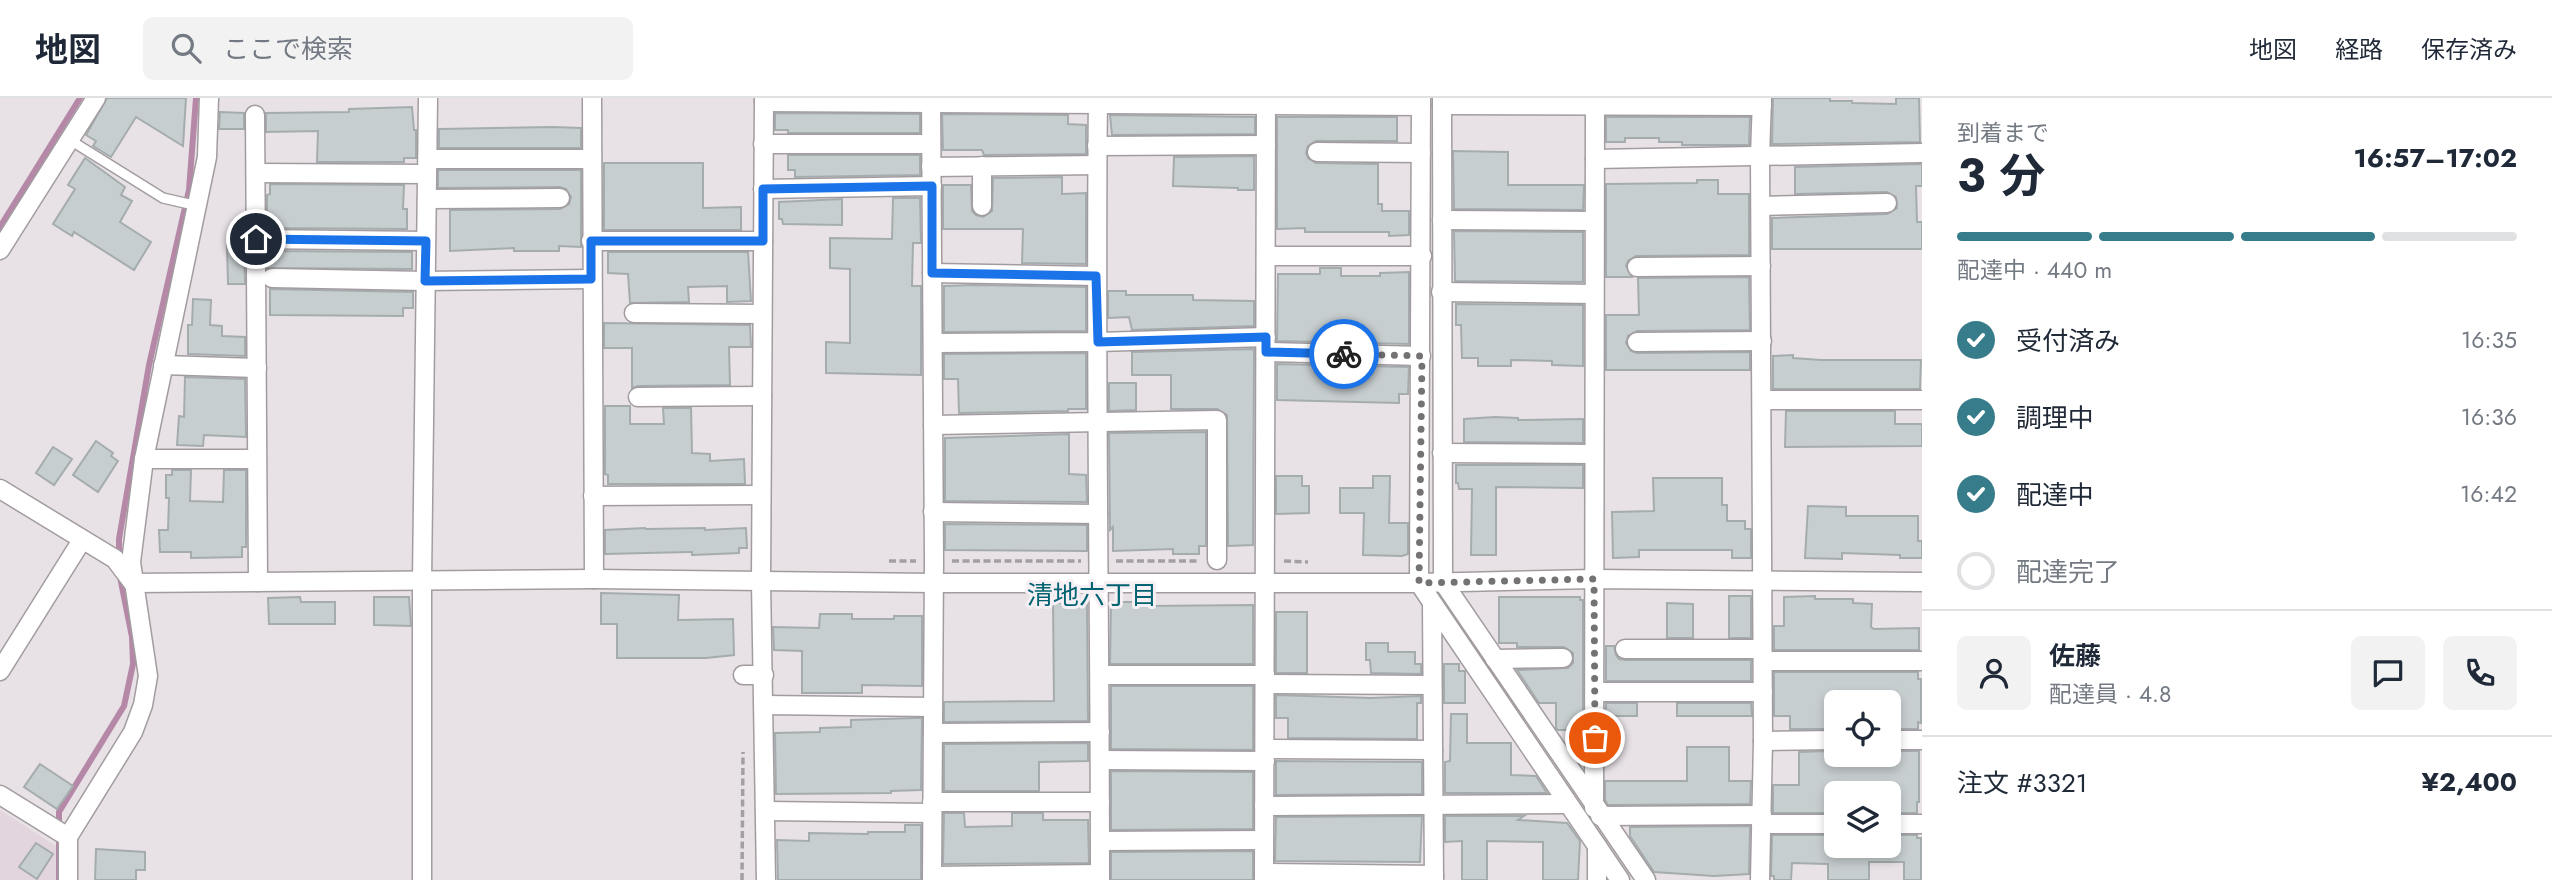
<!DOCTYPE html>
<html lang="ja">
<meta charset="utf-8">
<style>
body{margin:0;font-family:Jost,"Noto Sans JP",sans-serif;background:#f2f2f3;color:#1f2937;height:100vh;display:flex;flex-direction:column;font-size:26px;white-space:nowrap}
*{box-sizing:border-box;margin:0}
p{font-size:23px;color:#747a83}
.icon{flex:none;width:38px;height:38px;fill:none;stroke:currentColor;stroke-width:2;stroke-linecap:round;stroke-linejoin:round}
.map{position:relative;flex:1;overflow:hidden}
.panel{display:flex;flex-direction:column;background:#fff;width:630px}
.panel>*{flex:none}
.buttons{position:absolute;left:1824px;top:592px;display:grid;gap:14px}
.buttons a{display:grid;place-items:center;width:77px;height:77px;border-radius:10px;background:#fff;box-shadow:0 4px 10px #0003;font-size:35px}
.pin{position:absolute;display:grid;place-items:center;width:60px;height:60px;color:#fff;margin:-30px;border:4px solid #fff;border-radius:50%;box-shadow:0 2px 7px #0007}
.courier{position:absolute;display:grid;place-items:center;width:70px;height:70px;margin:-35px;border:5px solid #1a73e8;border-radius:50%;background:#fff;color:#222;box-shadow:0 2px 9px #0007}
.head em{font-style:normal;font-weight:700}
.head div{display:flex;flex-direction:column-reverse}
.head{display:flex;align-items:center;justify-content:space-between;height:119px;padding:0 35px}
h1{font-size:46px;font-weight:700;line-height:52px}
.bar{display:grid;grid-template-columns:repeat(4,1fr);gap:10px 7px;align-content:center;height:84px;padding:0 35px}
.bar i{height:9px;border-radius:5px;background:#e0e1e3}
.bar .on{background:#377c8a}
.bar p{grid-column:span 4}
.line{display:flex;align-items:center;gap:18px;padding:0 35px;border-top:2px solid #e0e1e3}
.line div{flex:1}
.round{display:grid;place-items:center;flex:none;width:74px;height:74px;border-radius:10px;background:#f2f2f3}
ol{padding:0 35px;list-style:none}
li{display:flex;align-items:center;gap:21px;height:77px}
li p{margin-inline-start:auto}
li .icon{padding:7px;border-radius:50%;background:#377c8a;color:#fff;stroke-width:4}
li:last-child{color:#747a83}
li i{width:38px;height:38px;border:4px solid #e0e1e3;border-radius:50%}
header{display:flex;align-items:center;gap:42px;box-sizing:border-box;height:98px;padding:0 35px;background:#fff;border-bottom:2px solid #e0e1e3}
header strong{font-size:33px}
nav{display:flex;gap:38px;margin-inline-start:auto;font-size:24px}
.search{width:490px;height:63px;background:#f2f2f3;display:flex;align-items:center;gap:18px;box-sizing:border-box;padding:0 24px;border-radius:10px;color:#747a83;font-size:26px}
main{display:flex;flex:1;min-height:0}
.map>svg:first-child{display:block}
</style>
<header>
<strong>地図</strong>
<div class="search"><svg class="icon" aria-label="search" viewBox="0 0 24 24"><circle cx="10" cy="10" r="6"/><path d="M15 15l6 6"/></svg>ここで検索</div>
<nav><a>地図</a><a>経路</a><a>保存済み</a></nav>
</header>
<main>
<div class="map">
<svg width="1922" height="782" viewBox="0 0 1922 782">
<rect width="100%" height="100%" fill="#e8e2e6"/>
<polygon fill="#e2d5de" points="0,712 56,748 56,782 0,782"/>
<g fill="none" stroke-linecap="round" stroke-linejoin="round">
<g stroke="#b688a8" stroke-width="6">
<polyline points="0,129 80,0"/>
<polyline points="119,460 119,441 149,267 189,92 196,0"/>
<polyline points="59,782 59,714 124,608 133,566 132,539 119,474"/>
</g>
</g>
<g fill="#c7ced0" stroke="#a5acae" stroke-width="2">
<polygon points="107,0 186,0 183,48 136,19 111,59 93,48 96,43 86,37"/>
<polygon points="1773,0 1830,0 1830,3 1852,3 1852,5 1896,6 1896,0 1919,0 1920,44 1772,46"/>
<polygon points="412,9 414,32 416,32 416,60 404,60 404,64 317,64 318,33 266,34 266,15 349,14 349,11"/>
<polygon points="220,14 244,15 244,31 219,31"/>
<polygon points="775,15 920,16 920,35 788,35 788,32 775,32"/>
<polygon points="942,16 1068,17 1068,26 1086,27 1086,56 984,57 982,52 943,52"/>
<polygon points="1110,17 1255,19 1255,36 1112,37"/>
<polygon points="1277,19 1397,19 1397,43 1316,43 1308,48 1306,55 1308,60 1316,65 1378,66 1378,106 1382,106 1382,113 1409,113 1409,137 1389,138 1389,134 1305,134 1305,130 1277,131"/>
<polygon points="1606,19 1750,19 1749,47 1682,47 1682,44 1659,44 1659,40 1625,40 1625,44 1606,44"/>
<polygon points="553,29 581,30 581,50 439,50 439,31"/>
<polygon points="1453,53 1508,54 1508,87 1584,87 1583,112 1454,111"/>
<polygon points="788,57 920,57 920,77 795,79 795,72 788,72"/>
<polygon points="1254,58 1254,92 1238,92 1238,90 1173,88 1174,59"/>
<polygon points="85,60 125,89 121,97 132,103 120,124 151,144 134,172 74,134 72,138 53,126 75,91 68,87"/>
<polygon points="604,65 703,65 703,110 741,109 741,132 604,132"/>
<polygon points="1922,66 1922,88 1916,88 1917,124 1922,124 1922,151 1772,151 1772,120 1887,116 1897,110 1896,99 1887,94 1795,96 1795,69"/>
<polygon points="438,72 581,72 581,149 559,148 559,153 514,153 514,150 450,153 450,112 560,111 569,106 571,99 566,91 560,89 438,90"/>
<polygon points="1062,79 1062,96 1086,95 1086,166 1022,165 1023,131 943,131 943,87 971,87 972,113 976,117 983,119 992,113 993,80"/>
<polygon points="1697,82 1718,82 1718,96 1749,96 1749,157 1636,158 1628,163 1626,168 1632,179 1606,179 1606,86 1697,85"/>
<polygon points="270,86 404,87 403,111 407,111 407,131 267,130 267,97 270,96"/>
<polygon points="893,100 920,100 921,145 913,145 912,188 921,188 921,277 826,275 826,244 850,245 850,171 830,170 830,140 892,141"/>
<polygon points="842,101 842,127 783,126 782,121 779,121 779,104"/>
<polygon points="1454,133 1583,134 1583,184 1455,183"/>
<polygon points="244,145 245,186 228,186 227,146"/>
<polygon points="267,153 412,154 412,171 267,170"/>
<polygon points="608,154 748,154 751,203 727,204 727,188 688,189 689,204 630,205 628,176 608,175"/>
<polygon points="1320,170 1341,170 1341,178 1380,178 1380,175 1409,174 1409,246 1277,243 1278,176 1320,176"/>
<polygon points="1749,179 1750,232 1637,233 1628,238 1626,245 1631,253 1637,255 1750,254 1750,272 1606,272 1606,217 1639,217 1638,180"/>
<polygon points="974,187 1086,189 1086,233 944,234 944,188"/>
<polygon points="270,191 413,194 413,210 403,210 403,218 270,217"/>
<polygon points="1108,193 1126,193 1126,197 1193,197 1193,202 1254,203 1254,228 1132,232 1129,219 1108,220"/>
<polygon points="193,201 211,202 210,227 222,228 222,238 245,239 245,258 188,256 188,227 192,227"/>
<polygon points="1456,206 1583,207 1583,268 1552,267 1552,263 1511,262 1511,268 1478,268 1478,260 1462,260 1461,227 1456,227"/>
<polygon points="604,225 750,227 751,249 729,249 730,287 638,288 632,290 632,250 604,250"/>
<polygon points="1254,251 1253,447 1228,448 1227,317 1217,311 1171,311 1171,277 1132,277 1132,254"/>
<polygon points="1086,255 1086,311 1068,311 1068,313 959,315 958,281 944,281 944,256"/>
<polygon points="1793,257 1793,260 1821,262 1921,262 1920,291 1773,291 1773,258"/>
<polygon points="1277,266 1409,269 1408,296 1399,296 1399,305 1277,302"/>
<polygon points="185,279 245,281 246,339 204,337 203,348 177,347 179,318 184,319"/>
<polygon points="1109,285 1136,285 1136,312 1109,313"/>
<polygon points="605,308 630,308 630,326 664,326 663,310 691,310 692,355 710,356 710,363 744,361 745,386 608,386 608,377 605,376"/>
<polygon points="1786,313 1895,313 1895,326 1922,326 1922,348 1785,349"/>
<polygon points="1495,319 1518,320 1518,322 1583,321 1583,345 1464,344 1464,321"/>
<polygon points="1206,334 1206,448 1199,448 1199,456 1173,456 1173,451 1113,453 1113,429 1110,432 1109,335"/>
<polygon points="1069,336 1069,376 1086,377 1087,404 945,403 945,340"/>
<polygon points="96,343 113,355 111,358 118,363 98,394 73,377"/>
<polygon points="53,349 72,361 54,387 36,375"/>
<polygon points="1456,367 1583,367 1583,390 1496,389 1496,457 1471,457 1472,391 1459,391 1458,385 1456,385"/>
<polygon points="172,372 191,372 190,403 223,404 224,372 246,372 246,449 242,449 242,459 191,460 191,454 160,454 159,432 168,432 169,400 166,400 166,377 172,377"/>
<polygon points="1276,378 1302,378 1302,388 1309,388 1309,415 1276,416"/>
<polygon points="1373,378 1390,378 1389,425 1408,425 1408,456 1402,458 1363,457 1364,415 1340,415 1340,390 1373,390"/>
<polygon points="1653,380 1722,380 1722,407 1727,407 1727,423 1745,423 1745,431 1751,431 1751,460 1732,460 1732,452 1639,452 1639,459 1613,460 1612,414 1654,413"/>
<polygon points="1808,408 1846,409 1846,418 1918,418 1918,443 1922,443 1922,460 1900,460 1900,457 1842,455 1842,461 1805,460"/>
<polygon points="945,426 1087,427 1087,453 945,452"/>
<polygon points="645,430 646,431 705,430 705,432 746,430 747,450 739,450 739,455 717,456 692,457 692,454 689,454 605,456 605,432"/>
<polygon points="601,495 679,497 678,522 733,521 734,557 706,560 617,560 617,526 601,526"/>
<rect x="1729" y="498" width="22" height="42"/>
<polygon points="1815,498 1815,501 1853,501 1853,505 1872,506 1871,529 1874,531 1919,530 1919,552 1774,552 1774,528 1784,528 1784,499"/>
<polygon points="300,499 301,504 335,504 335,526 269,526 268,500"/>
<polygon points="374,499 409,499 411,528 374,527"/>
<polygon points="1499,499 1580,499 1580,502 1583,502 1583,665 1580,665 1569,648 1569,632 1558,632 1556,630 1556,605 1539,605 1517,572 1568,570 1573,565 1573,555 1564,549 1517,549 1517,545 1499,545"/>
<polygon points="1111,504 1147,504 1147,508 1253,507 1253,566 1110,566"/>
<polygon points="1053,505 1087,505 1088,623 944,624 944,604 1054,603"/>
<polygon points="1667,505 1693,506 1693,540 1667,540"/>
<rect x="1276" y="514" width="31" height="61"/>
<polygon points="820,516 852,516 852,521 894,521 894,518 922,518 922,588 862,587 862,595 802,595 802,553 774,552 773,529 819,530"/>
<polygon points="1366,545 1388,545 1388,554 1415,554 1415,566 1421,566 1421,576 1371,575 1370,562 1366,562"/>
<polygon points="1606,548 1614,548 1616,557 1619,561 1625,562 1751,562 1751,583 1606,583"/>
<polygon points="1444,566 1459,566 1459,573 1465,573 1465,605 1444,605"/>
<polygon points="1774,574 1918,574 1918,581 1921,581 1921,625 1918,624 1918,631 1888,631 1888,603 1828,603 1828,631 1790,631 1790,618 1774,618"/>
<polygon points="1111,588 1253,588 1253,652 1111,651"/>
<polygon points="1276,597 1371,600 1421,598 1421,605 1417,605 1417,641 1288,640 1288,620 1276,620"/>
<rect x="1606" y="605" width="31" height="13"/>
<polygon points="1677,605 1751,605 1752,618 1677,618"/>
<polygon points="1451,616 1467,616 1467,645 1511,645 1511,677 1536,678 1547,695 1445,695 1445,664 1450,663"/>
<polygon points="916,620 922,620 921,692 891,693 891,695 776,696 775,635 820,634 820,630 851,629 851,622"/>
<polygon points="1088,645 1088,663 1039,664 1039,693 944,693 944,646"/>
<polygon points="1687,649 1729,649 1729,683 1751,683 1750,706 1608,707 1605,702 1605,683 1687,683"/>
<polygon points="1828,653 1828,657 1835,656 1835,660 1888,660 1888,653 1919,653 1919,704 1917,704 1917,715 1894,715 1894,703 1888,703 1888,695 1836,695 1836,715 1773,715 1773,687 1799,687 1799,654"/>
<polygon points="1276,663 1422,664 1422,696 1276,697"/>
<polygon points="40,666 73,688 57,711 24,689"/>
<polygon points="1111,673 1253,674 1253,731 1111,732"/>
<polygon points="944,715 964,715 965,729 1012,728 1012,715 1043,715 1043,722 1088,722 1089,765 943,766"/>
<polygon points="1422,718 1420,764 1275,763 1276,719"/>
<polygon points="1445,718 1524,718 1518,722 1567,725 1580,743 1578,782 1543,782 1543,744 1487,743 1487,782 1462,782 1462,743 1445,744"/>
<polygon points="905,727 921,727 921,782 778,782 777,742 809,743 809,735 868,736 868,734 905,734"/>
<polygon points="1750,728 1749,776 1714,778 1654,774 1630,738 1630,729"/>
<polygon points="1772,737 1836,737 1836,747 1891,747 1894,737 1917,737 1917,740 1921,740 1921,782 1904,782 1904,764 1869,764 1869,782 1828,782 1828,766 1792,765 1791,782 1774,782 1774,778 1771,778"/>
<polygon points="36,745 53,756 37,781 19,769"/>
<polygon points="96,751 145,754 145,772 136,772 136,782 95,782"/>
<polygon points="1253,753 1253,782 1111,782 1111,754"/>
</g>
<g fill="none" stroke-linecap="round" stroke-linejoin="round">
<g stroke="#a29ca0" stroke-width="12">
<polyline id="lane" points="70,42 163,100 198,108"/>
</g>
<g stroke="#a29ca0" stroke-width="21">
<g id="street">
<polyline points="592,0 594,481"/>
<polyline points="764,0 761,484 766,782"/>
<polyline points="931,0 934,463 932,782"/>
<path d="M1098,0C1095,261 1100,521 1100,782"/>
<polyline points="1421,0 1419,485 1594,481 1922,484"/>
<polyline points="1442,0 1443,484 1646,782"/>
<polyline points="764,4 1421,8"/>
<polyline points="1442,7 1762,8"/>
<polyline points="255,17 258,484"/>
<polyline points="763,46 931,46"/>
<polyline points="1097,48 1266,47"/>
<polyline points="1317,54 1421,55"/>
<polyline points="428,61 592,61"/>
<polyline points="1595,61 1922,55"/>
<polyline points="982,68 982,108"/>
<polyline points="931,69 1097,67"/>
<polyline points="256,75 427,76"/>
<polyline points="763,91 932,88"/>
<polyline points="427,101 560,100"/>
<polyline points="1761,108 1887,105"/>
<polyline points="1442,122 1594,123"/>
<polyline points="256,141 426,143"/>
<polyline points="591,143 763,143"/>
<polyline points="0,152 96,0"/>
<polyline points="1266,158 1422,158"/>
<polyline points="1637,169 1761,168"/>
<polyline points="932,175 1096,178"/>
<polyline points="272,180 425,183 591,181"/>
<polyline points="1441,194 1594,196"/>
<polyline points="634,215 762,216"/>
<polyline points="1637,244 1762,243"/>
<polyline points="933,245 1098,244 1266,239"/>
<polyline points="1266,254 1421,258"/>
<polyline points="163,267 257,270"/>
<polyline points="638,299 762,298"/>
<polyline points="1763,302 1922,302"/>
<polyline points="933,327 1217,322 1217,462"/>
<polyline points="1442,355 1593,356"/>
<polyline points="144,361 257,361"/>
<polyline points="0,391 115,461 133,485 594,481 933,485 1419,485 1620,782"/>
<polyline points="593,398 761,397"/>
<polyline points="933,414 1098,416"/>
<polyline points="1432,506 1434,782"/>
<polyline points="1625,551 1762,551"/>
<polyline points="1495,561 1563,560"/>
<polyline points="1763,563 1922,563"/>
<polyline points="0,573 82,442"/>
<polyline points="743,577 764,577"/>
<polyline points="1100,577 1265,577"/>
<polyline points="1265,586 1432,587"/>
<polyline points="1595,594 1763,594"/>
<polyline points="765,607 932,609"/>
<polyline points="933,635 1100,634"/>
<polyline points="1888,642 1922,642"/>
<polyline points="1763,643 1836,642"/>
<polyline points="1265,651 1433,652"/>
<polyline points="1100,662 1265,663"/>
<polyline points="0,697 68,739"/>
<polyline points="932,704 1100,704"/>
<polyline points="1264,708 1568,706"/>
<polyline points="1594,710 1595,0"/>
<polyline points="765,713 932,715"/>
<polyline points="1600,718 1762,717"/>
<polyline points="1761,726 1836,726"/>
<polyline points="1888,726 1922,726"/>
<polyline points="1100,743 1264,742"/>
<polyline points="1264,775 1434,777"/>
<polyline points="932,778 1100,776"/>
<polyline points="68,782 68,739 133,634 143,607 148,578 131,464 144,361 207,59 209,0"/>
<polyline points="422,782 422,483 428,0"/>
<polyline points="1264,782 1266,0"/>
<polyline points="1597,782 1597,748"/>
<polyline points="1760,782 1763,643 1760,59 1762,0"/>
</g>
</g>
<g stroke="#a49fa2" stroke-width="3.5" stroke-dasharray="7 3.5" stroke-linecap="butt">
<polyline points="889,463 916,463"/>
<polyline points="952,463 1081,463"/>
<polyline points="1116,463 1200,463"/>
<polyline points="1284,463 1308,464"/>
<polyline points="742,782 743,654"/>
</g>
<use href="#lane" stroke="#fff" stroke-width="9"/>
<use href="#street" stroke="#fff" stroke-width="18"/>
</g>
<g fill="none" stroke-linecap="round" stroke-linejoin="round">
<polyline stroke="#757274" stroke-width="7" stroke-dasharray="0 12.6" points="1344,256 1422,258 1419,485 1594,481 1595,640"/>
<polyline stroke="#1a73e8" stroke-width="9" points="256,141 426,143 425,183 591,181 591,143 763,143 763,91 932,88 932,175 1096,178 1098,244 1266,239 1266,254 1344,256"/>
</g>
<g text-anchor="middle" stroke-width="6" stroke-linejoin="round" paint-order="stroke">
<g font-size="26" fill="#016372" stroke="#f6eff3">
<text x="1092" y="506">清地六丁目</text>
</g>
</g>
</svg>
<div class="buttons">
<a><svg class="icon" aria-label="locate" viewBox="0 0 24 24"><circle cx="12" cy="12" r="6"/><path d="M12 2v4M12 18v4M2 12h4M18 12h4"/></svg></a>
<a><svg class="icon" aria-label="layers" viewBox="0 0 24 24"><path d="M12 4l9 5-9 5-9-5zM3 14l9 5 9-5"/></svg></a>
</div>
<div class="pin" style="left:1595px;top:640px;background:#ea580c"><svg class="icon" aria-label="bag" viewBox="0 0 24 24"><path d="M5 8h14l-1 12H6zM9 8a3 3 0 0 1 6 0"/></svg></div>
<div class="pin" style="left:256px;top:141px;background:#1f2937"><svg class="icon" aria-label="home" viewBox="0 0 24 24"><path d="M3 11l9-7 9 7M6 9v11h12V9"/></svg></div>
<div class="courier" style="left:1344px;top:256px"><svg class="icon" aria-label="bike" viewBox="0 0 24 24"><circle cx="6" cy="16" r="4"/><circle cx="18" cy="16" r="4"/><path d="M6 16l4-8h5l3 8M10 8l3 8H6M13 5h3"/></svg></div>
</div>
<section class="panel">
<div class="head"><div><h1>3 分</h1><p>到着まで</p></div><em>16:57–17:02</em></div>
<div class="bar"><i class="on"></i><i class="on"></i><i class="on"></i><i></i><p>配達中 · 440 m</p></div>
<ol>
<li><svg class="icon" aria-label="check" viewBox="0 0 24 24"><path d="M5 12l5 5 9-10"/></svg>受付済み<p>16:35</p></li>
<li><svg class="icon" aria-label="check" viewBox="0 0 24 24"><path d="M5 12l5 5 9-10"/></svg>調理中<p>16:36</p></li>
<li><svg class="icon" aria-label="check" viewBox="0 0 24 24"><path d="M5 12l5 5 9-10"/></svg>配達中<p>16:42</p></li>
<li><i></i>配達完了</li>
</ol>
<div class="line" style="height:126px"><a class="round"><svg class="icon" aria-label="person" viewBox="0 0 24 24"><circle cx="12" cy="8" r="4"/><path d="M4 21q1-7 8-7t8 7"/></svg></a><div><b>佐藤</b><p>配達員 · 4.8</p></div><a class="round"><svg class="icon" aria-label="chat" viewBox="0 0 24 24"><path d="M4 5h16v11H9l-5 4z"/></svg></a><a class="round"><svg class="icon" aria-label="phone" viewBox="0 0 24 24"><path d="M5 4h4l2 5-3 2q2 4 5 5l2-3 5 2v4C11 20 4 13 5 4z"/></svg></a></div>
<div class="line" style="height:91px"><div>注文 #3321</div><b>¥2,400</b></div>
</section>
</main>
